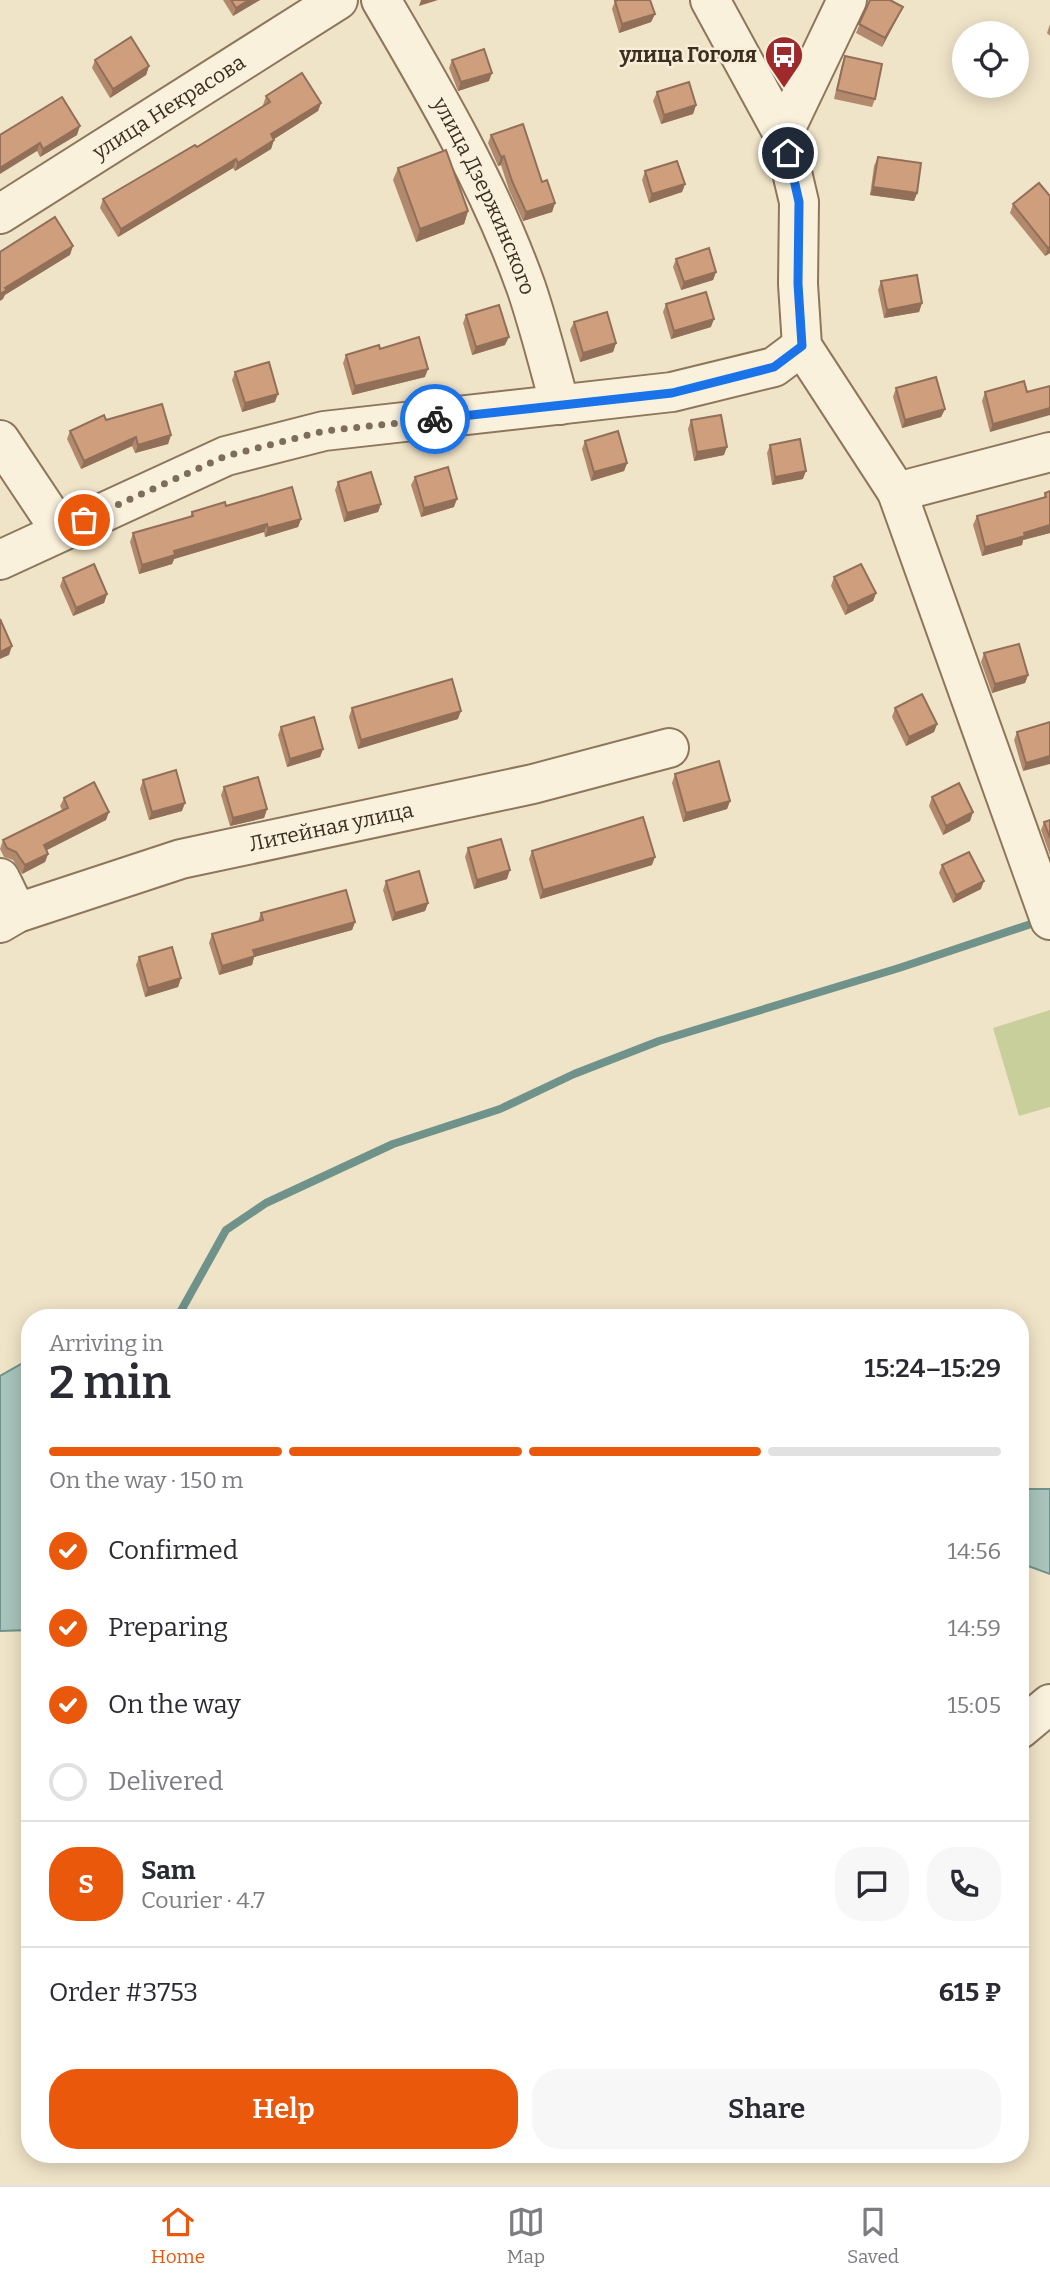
<!DOCTYPE html>
<meta charset="utf-8">
<style>
body{margin:0;font-family:Bitter,serif;background:#f7f7f7;color:#2b2b33;height:100vh;display:flex;flex-direction:column;font-size:26px;white-space:nowrap}
*{box-sizing:border-box;margin:0}
p{font-size:23px;color:#7c7c81}
.icon{flex:none;width:38px;height:38px;fill:none;stroke:currentColor;stroke-width:2;stroke-linecap:round;stroke-linejoin:round}
.map{position:relative;flex:1;overflow:hidden}
.side{position:absolute;left:21px;top:1309px;width:1008px;height:854px;display:flex;flex-direction:column;background:#fff;border-radius:28px;box-shadow:0 4px 18px #0003}
.side>*{flex:none}
.fabs{position:absolute;left:952px;top:21px;display:grid;gap:14px}
.fabs a{display:grid;place-items:center;width:77px;height:77px;border-radius:50%;background:#fff;box-shadow:0 4px 18px #0003;font-size:35px}
.pin{position:absolute;display:grid;place-items:center;width:60px;height:60px;color:#fff;margin:-30px;border:4px solid #fff;border-radius:50%;box-shadow:0 2px 7px #0007}
.courier{position:absolute;display:grid;place-items:center;width:70px;height:70px;margin:-35px;border:5px solid #1a73e8;border-radius:50%;background:#fff;color:#222;box-shadow:0 2px 9px #0007}
.overview em{font-style:normal;font-weight:600}
.overview div{display:flex;flex-direction:column-reverse}
.overview{display:flex;align-items:center;justify-content:space-between;height:119px;padding:0 28px}
h1{font-size:46px;font-weight:600;line-height:52px}
.bar{display:grid;grid-template-columns:repeat(4,1fr);gap:10px 7px;align-content:center;height:84px;padding:0 28px}
.bar i{height:9px;border-radius:5px;background:#e1e1e2}
.bar .current{background:#ea580c}
.bar p{grid-column:span 4}
.line{display:flex;align-items:center;gap:18px;padding:0 28px;border-top:2px solid #e1e1e2}
.line div{flex:1}
.round{display:grid;place-items:center;flex:none;width:74px;height:74px;border-radius:28px;background:#f7f7f7}
ol{padding:0 28px;list-style:none}
li{display:flex;align-items:center;gap:21px;height:77px}
li p{margin-inline-start:auto}
li .icon{padding:7px;border-radius:50%;background:#ea580c;color:#fff;stroke-width:4}
li:last-child{color:#7c7c81}
li i{width:38px;height:38px;border:4px solid #e1e1e2;border-radius:50%}
.button{display:flex;gap:14px;margin-top:auto;padding:14px 28px}
.button a{flex:1;height:80px;border-radius:28px;background:#ea580c;color:#fff;font-size:28px;font-weight:600;line-height:80px;text-align:center}
.button a+a{background:#f7f7f7;color:#2b2b33}
.tabs{display:flex;justify-content:space-around;align-items:center;height:98px;border-top:2px solid #e1e1e2;background:#fff;font-size:19px;color:#7c7c81}
.tabs a{display:grid;justify-items:center;gap:4px}
.tabs .current{color:#ea580c}
.map>svg:first-child{display:block}
</style>
<div class="map">
<svg width="1050" height="2185" viewBox="0 0 1050 2185">
<rect width="100%" height="100%" fill="#f0e4c8"/>
<polygon fill="#c9cf9b" points="1050,1010 1050,1107 1019,1116 993,1028"/>
<g fill="#a9c4bc" stroke="#6f938a" stroke-width="2">
<polygon points="30,1359 30,1630 0,1631 0,1376"/>
<polygon points="1020,1489 1050,1489 1050,1574 1020,1563"/>
</g>
<g fill="none" stroke-linecap="round" stroke-linejoin="round">
<polyline stroke="#6f938a" stroke-width="8" points="177,1318 226,1230 266,1203 393,1144 500,1109 574,1074 659,1041 899,968 1040,921"/>
<g stroke="#8d765c" stroke-width="42">
<g id="minor">
<path id="s1" d="M381,0C435,92 490,186 526,287C539,325 549,366 560,405"/>
<polyline points="710,0 783,134 799,202 798,284 802,346 897,492"/>
<polyline points="783,134 847,0"/>
<path id="s2" d="M0,214L338,0"/>
<polyline points="0,440 60,530"/>
<polyline points="1050,452 897,492 1050,920"/>
<polyline points="0,560 226,456 324,431 672,392 774,367 802,346"/>
<polyline points="0,878 17,913"/>
<path id="s3" d="M0,923L17,913L181,859L533,784L669,748"/>
<polyline points="1020,1729 1050,1704"/>
</g>
</g>
<use href="#minor" stroke="#faf1dc" stroke-width="38"/>
</g>
<g fill="#b2896c">
<polygon points="223,0 260,0 233,16"/>
<polygon points="869,0 890,0 899,15 882,47 856,33 867,6"/>
<polygon points="615,1 655,14 651,22 619,33 612,9"/>
<polygon points="1050,24 1050,36 1047,33"/>
<polygon points="845,56 875,99 872,107 834,99 842,64"/>
<polygon points="95,60 149,66 146,75 110,98 92,68"/>
<polygon points="452,60 489,81 458,91 449,68"/>
<polygon points="657,92 696,105 693,114 661,124 653,101"/>
<polygon points="266,96 321,103 318,111 274,139 271,149 235,171 233,168 118,237 100,208 103,199 197,147 264,106 263,105"/>
<polygon points="0,135 77,135 40,157 37,151"/>
<polygon points="491,135 542,182 555,203 552,212 523,221 509,190 501,165 498,166 488,143"/>
<polygon points="878,157 917,193 914,201 870,195 874,166"/>
<polygon points="398,168 468,211 464,224 416,242 393,180"/>
<polygon points="645,171 685,184 682,192 649,203 642,180"/>
<polygon points="1050,196 1050,253 1045,256 1010,213 1013,204"/>
<polygon points="676,259 716,272 713,280 681,290 673,267"/>
<polygon points="881,281 922,303 919,312 884,318 878,290"/>
<polygon points="666,304 711,327 671,339 663,312"/>
<polygon points="466,315 505,345 472,355 463,323"/>
<polygon points="574,322 616,343 613,352 580,362 570,330"/>
<polygon points="380,349 425,377 352,395 343,363 346,355"/>
<polygon points="235,372 275,402 242,412 232,380"/>
<polygon points="896,388 945,409 941,417 902,428 893,397"/>
<polygon points="985,392 1027,392 990,432 982,401"/>
<polygon points="106,420 171,435 168,444 135,453 132,446 81,469 67,439 70,431"/>
<polygon points="691,420 724,455 694,461 688,429"/>
<polygon points="585,441 627,463 624,471 591,481 582,449"/>
<polygon points="770,445 803,479 772,485 767,453"/>
<polygon points="415,477 454,507 421,517 411,485"/>
<polygon points="338,482 381,504 378,512 344,522 335,490"/>
<polygon points="1050,491 1050,533 1023,540 1022,545 982,556 973,525 977,516 1044,497 1045,493"/>
<polygon points="226,506 301,519 298,527 265,537 264,532 174,559 172,564 139,574 130,542 133,533 190,517 192,512"/>
<polygon points="834,577 876,593 873,601 845,615 831,586"/>
<polygon points="63,578 107,594 104,603 73,616 60,586"/>
<polygon points="984,653 1028,675 1025,683 992,693 981,662"/>
<polygon points="352,708 458,719 358,749 349,717"/>
<polygon points="895,708 937,724 934,732 906,746 892,717"/>
<polygon points="1050,722 1023,771 1014,740 1017,732"/>
<polygon points="281,727 323,749 320,757 287,767 278,735"/>
<polygon points="675,774 730,801 727,809 683,822 672,783"/>
<polygon points="143,780 182,811 149,820 140,789"/>
<polygon points="224,787 267,809 264,818 230,826 221,795"/>
<polygon points="932,797 973,812 970,821 943,835 929,806"/>
<polygon points="64,798 106,820 47,850 48,854 45,862 22,874 13,860 4,857 0,849 3,840 62,810 60,806"/>
<polygon points="1050,820 1050,855 1041,830 1044,822"/>
<polygon points="468,848 507,879 474,889 465,857"/>
<polygon points="532,851 652,865 540,899 529,859"/>
<polygon points="942,865 981,889 953,903 939,873"/>
<polygon points="386,881 428,903 425,911 392,921 383,890"/>
<polygon points="261,913 355,922 352,930 254,957 252,965 219,975 209,943 212,934 258,921"/>
<polygon points="139,957 181,978 178,987 145,997 136,965"/>
</g>
<g fill="#916f58">
<polygon points="249,0 260,0 233,16 236,8"/>
<polygon points="421,0 438,0 419,6"/>
<polygon points="903,7 899,15 882,47 885,38"/>
<polygon points="655,14 651,22 619,33 622,24"/>
<polygon points="149,66 146,75 110,98 113,89"/>
<polygon points="492,73 489,81 458,91 461,82"/>
<polygon points="321,103 318,111 268,143 271,134"/>
<polygon points="696,105 693,114 661,124 664,115"/>
<polygon points="80,126 77,135 40,157 43,149"/>
<polygon points="274,140 271,149 235,171 238,163"/>
<polygon points="40,143 37,151 0,174 0,168"/>
<polygon points="504,156 501,165 498,166 501,157"/>
<polygon points="236,159 233,168 118,237 121,229"/>
<polygon points="685,184 682,192 649,203 652,194"/>
<polygon points="873,187 917,193 914,201 870,195"/>
<polygon points="555,203 552,212 523,221 526,212"/>
<polygon points="468,211 464,224 416,242 420,229"/>
<polygon points="73,246 70,255 5,295 3,299 0,301 0,294 5,288"/>
<polygon points="1050,247 1050,253 1045,256 1048,248"/>
<polygon points="716,272 713,280 681,290 684,282"/>
<polygon points="922,303 919,312 884,318 887,310"/>
<polygon points="714,319 711,327 671,339 674,331"/>
<polygon points="509,337 505,345 472,355 476,347"/>
<polygon points="616,343 613,352 580,362 583,353"/>
<polygon points="428,369 425,377 352,395 355,386"/>
<polygon points="278,394 275,402 242,412 245,403"/>
<polygon points="1050,408 1050,415 990,432 993,424"/>
<polygon points="945,409 941,417 902,428 905,420"/>
<polygon points="171,435 168,444 135,453 138,445"/>
<polygon points="136,437 132,446 81,469 84,461"/>
<polygon points="727,447 724,455 694,461 697,452"/>
<polygon points="627,463 624,471 591,481 594,472"/>
<polygon points="806,471 803,479 772,485 775,477"/>
<polygon points="457,499 454,507 421,517 424,508"/>
<polygon points="381,504 378,512 344,522 347,513"/>
<polygon points="301,519 298,527 265,537 268,528"/>
<polygon points="267,524 264,532 174,559 172,564 139,574 142,565 174,551"/>
<polygon points="1050,525 1050,533 1023,540 1022,545 982,556 985,547 1024,533"/>
<polygon points="876,593 873,601 845,615 848,606"/>
<polygon points="107,594 104,603 73,616 76,608"/>
<polygon points="12,646 9,655 0,659 0,652"/>
<polygon points="1028,675 1025,683 992,693 995,684"/>
<polygon points="461,711 458,719 358,749 361,740"/>
<polygon points="937,724 934,732 906,746 909,737"/>
<polygon points="323,749 320,757 287,767 290,759"/>
<polygon points="1050,756 1050,764 1023,771 1026,763"/>
<polygon points="730,801 727,809 683,822 686,813"/>
<polygon points="185,803 182,811 149,820 152,812"/>
<polygon points="267,809 264,818 230,826 233,818"/>
<polygon points="109,812 106,820 41,853 44,845"/>
<polygon points="973,812 970,821 943,835 946,826"/>
<polygon points="48,854 45,862 22,874 25,865"/>
<polygon points="655,857 652,865 540,899 543,890"/>
<polygon points="510,870 507,879 474,889 477,880"/>
<polygon points="984,881 981,889 953,903 956,895"/>
<polygon points="428,903 425,911 392,921 395,913"/>
<polygon points="355,922 352,930 254,957 252,965 219,975 222,966 253,950"/>
<polygon points="181,978 178,987 145,997 148,988"/>
</g>
<g fill="#cf9f7d" stroke="#916f58" stroke-width="2">
<polygon points="231,0 249,0 236,8"/>
<polygon points="618,0 650,0 655,14 622,24 615,1"/>
<polygon points="870,0 890,0 903,7 885,38 859,24"/>
<polygon points="131,37 149,66 113,89 95,60"/>
<polygon points="484,49 492,73 461,82 452,60"/>
<polygon points="845,56 882,64 875,99 837,90"/>
<polygon points="302,73 321,103 271,134 274,140 238,163 236,159 121,229 103,199 195,145 197,147 270,102 266,96"/>
<polygon points="689,82 696,105 664,115 657,92"/>
<polygon points="62,97 80,126 43,149 40,143 0,168 0,135"/>
<polygon points="523,124 542,182 547,180 555,203 526,212 512,181 504,156 501,157 491,135"/>
<polygon points="446,150 468,211 420,229 398,168"/>
<polygon points="878,157 921,163 917,193 873,187"/>
<polygon points="677,161 685,184 652,194 645,171"/>
<polygon points="1039,183 1050,196 1050,247 1048,248 1013,204"/>
<polygon points="55,217 73,246 5,288 7,290 0,294 0,252"/>
<polygon points="709,248 716,272 684,282 676,259"/>
<polygon points="917,275 922,303 887,310 881,281"/>
<polygon points="706,292 714,319 674,331 666,304"/>
<polygon points="499,305 509,337 476,347 466,315"/>
<polygon points="607,312 616,343 583,353 574,322"/>
<polygon points="419,337 428,369 355,386 346,355 379,345 380,349"/>
<polygon points="269,362 278,394 245,403 235,372"/>
<polygon points="936,377 945,409 905,420 896,388"/>
<polygon points="1024,381 1027,392 1050,386 1050,408 993,424 985,392"/>
<polygon points="162,404 171,435 138,445 136,437 84,461 70,431 104,415 106,420"/>
<polygon points="721,415 727,447 697,452 691,420"/>
<polygon points="618,431 627,463 594,472 585,441"/>
<polygon points="800,439 806,471 775,477 770,445"/>
<polygon points="448,467 457,499 424,508 415,477"/>
<polygon points="371,472 381,504 347,513 338,482"/>
<polygon points="292,487 301,519 268,528 267,524 174,551 175,555 142,565 133,533 193,516 192,512 225,502 226,506"/>
<polygon points="1050,491 1050,525 1024,533 1025,536 985,547 977,516 1046,497 1045,493"/>
<polygon points="94,564 107,594 76,608 63,578"/>
<polygon points="861,564 876,593 848,606 834,577"/>
<polygon points="0,619 12,646 0,652"/>
<polygon points="1019,644 1028,675 995,684 984,653"/>
<polygon points="452,679 461,711 361,740 352,708"/>
<polygon points="922,694 937,724 909,737 895,708"/>
<polygon points="314,717 323,749 290,759 281,727"/>
<polygon points="1050,722 1050,756 1026,763 1017,732"/>
<polygon points="719,761 730,801 686,813 675,774"/>
<polygon points="176,770 185,803 152,812 143,780"/>
<polygon points="258,777 267,809 233,818 224,787"/>
<polygon points="94,782 109,812 44,845 48,854 25,865 16,852 7,848 3,840 68,808 64,798"/>
<polygon points="959,783 973,812 946,826 932,797"/>
<polygon points="643,817 655,857 543,890 532,851"/>
<polygon points="1050,820 1050,838 1044,822"/>
<polygon points="501,839 510,870 477,880 468,848"/>
<polygon points="969,852 984,881 956,895 942,865"/>
<polygon points="419,871 428,903 395,913 386,881"/>
<polygon points="346,890 355,922 253,950 255,956 222,966 212,934 263,920 261,913"/>
<polygon points="172,947 181,978 148,988 139,957"/>
</g>
<g fill="none" stroke-linecap="round" stroke-linejoin="round">
<polyline stroke="#7c6e5b" stroke-width="7" stroke-dasharray="0 12.6" points="84,520 226,456 324,431 435,419"/>
<polyline stroke="#1a73e8" stroke-width="9" points="435,419 672,393 774,367 802,346 798,284 799,202 788,153"/>
</g>
<defs>
<g id="bus-pin" transform="scale(2.0125)"><path d="M0 17L-7.5 6A9.5 9.5 0 1 1 7.5 6Z" fill="#9e2a2b" stroke="#f7eed8"/><path d="M-5-6H5V4H4V6H2V4H-2V6H-4V4H-5ZM-3.5-4V0h7V-4ZM-3.5 1.2v1.5H-2V1.2ZM2 1.2v1.5H3.5V1.2Z" fill="#fff"/></g>
</defs>
<g fill-rule="evenodd">
<use href="#bus-pin" x="784" y="55"/>
</g>
<g text-anchor="middle" stroke-width="5" stroke-linejoin="round" paint-order="stroke">
<g font-size="21" font-weight="bold" fill="#3d2e20" stroke="#f7eed8" text-anchor="end">
<text x="757" y="62">улица Гоголя</text>
</g>
<g font-size="21" fill="#3d2e20" stroke="#f7eed8">
<text dy="7" stroke="none"><textPath href="#s2" startOffset="200">улица Некрасова</textPath></text>
<text dy="7" stroke="none"><textPath href="#s1" startOffset="222">улица Дзержинского</textPath></text>
<text dy="7" stroke="none"><textPath href="#s3" startOffset="346">Литейная улица</textPath></text>
</g>
</g>
</svg>
<div class="fabs">
<a><svg class="icon" aria-label="locate" viewBox="0 0 24 24"><circle cx="12" cy="12" r="6"/><path d="M12 2v4M12 18v4M2 12h4M18 12h4"/></svg></a>
</div>
<div class="pin" style="left:84px;top:520px;background:#ea580c"><svg class="icon" aria-label="bag" viewBox="0 0 24 24"><path d="M5 8h14l-1 12H6zM9 8a3 3 0 0 1 6 0"/></svg></div>
<div class="pin" style="left:788px;top:153px;background:#1f2937"><svg class="icon" aria-label="home" viewBox="0 0 24 24"><path d="M3 11l9-7 9 7M6 9v11h12V9"/></svg></div>
<div class="courier" style="left:435px;top:419px"><svg class="icon" aria-label="bike" viewBox="0 0 24 24"><circle cx="6" cy="16" r="4"/><circle cx="18" cy="16" r="4"/><path d="M6 16l4-8h5l3 8M10 8l3 8H6M13 5h3"/></svg></div>
<section class="side">
<div class="overview"><div><h1>2 min</h1><p>Arriving in</p></div><em>15:24–15:29</em></div>
<div class="bar"><i class="current"></i><i class="current"></i><i class="current"></i><i></i><p>On the way · 150 m</p></div>
<ol>
<li><svg class="icon" aria-label="check" viewBox="0 0 24 24"><path d="M5 12l5 5 9-10"/></svg>Confirmed<p>14:56</p></li>
<li><svg class="icon" aria-label="check" viewBox="0 0 24 24"><path d="M5 12l5 5 9-10"/></svg>Preparing<p>14:59</p></li>
<li><svg class="icon" aria-label="check" viewBox="0 0 24 24"><path d="M5 12l5 5 9-10"/></svg>On the way<p>15:05</p></li>
<li><i></i>Delivered</li>
</ol>
<div class="line" style="height:126px"><b class="round" style="background:#ea580c;color:#fff">S</b><div><b>Sam</b><p>Courier · 4.7</p></div><a class="round"><svg class="icon" aria-label="chat" viewBox="0 0 24 24"><path d="M4 5h16v11H9l-5 4z"/></svg></a><a class="round"><svg class="icon" aria-label="phone" viewBox="0 0 24 24"><path d="M5 4h4l2 5-3 2q2 4 5 5l2-3 5 2v4C11 20 4 13 5 4z"/></svg></a></div>
<div class="line" style="height:91px"><div>Order #3753</div><b>615 ₽</b></div>
<div class="button"><a>Help</a><a>Share</a></div>
</section>
</div>
<nav class="tabs">
<a class="current"><svg class="icon" aria-label="home" viewBox="0 0 24 24"><path d="M3 11l9-7 9 7M6 9v11h12V9"/></svg>Home</a>
<a><svg class="icon" aria-label="map" viewBox="0 0 24 24"><path d="M3 6l6-2 6 2 6-2v14l-6 2-6-2-6 2zM9 4v14M15 6v14"/></svg>Map</a>
<a><svg class="icon" aria-label="saved" viewBox="0 0 24 24"><path d="M7 4h10v16l-5-4-5 4z"/></svg>Saved</a>
</nav>
